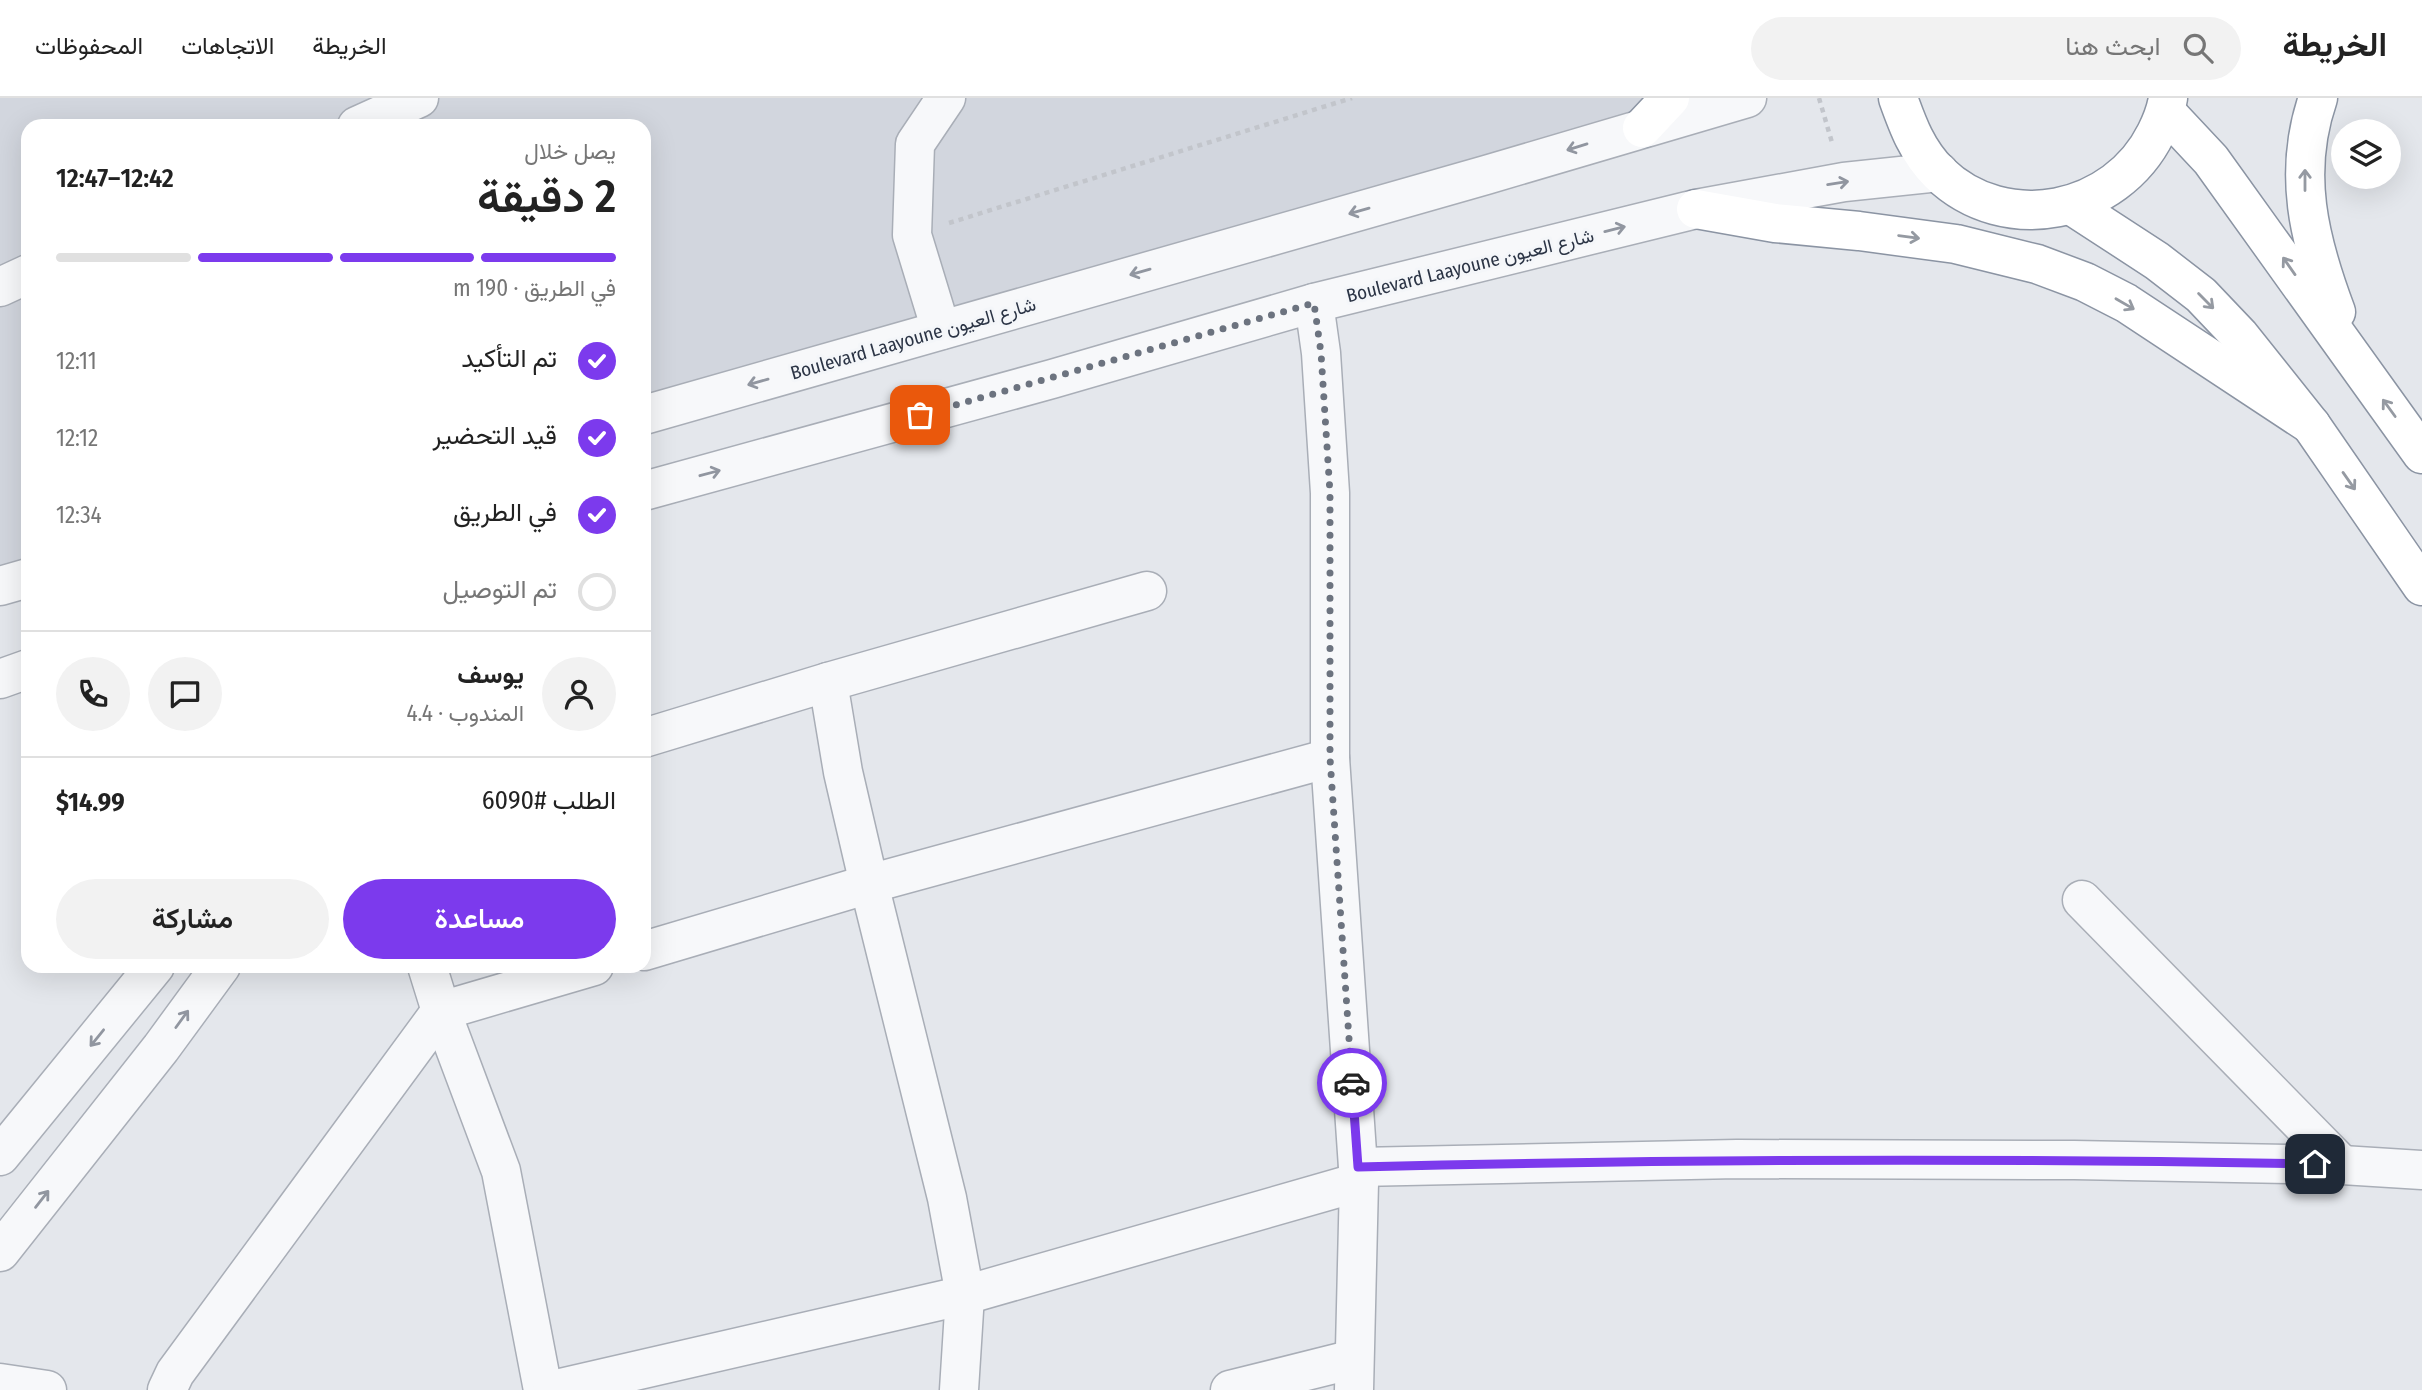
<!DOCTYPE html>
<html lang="ar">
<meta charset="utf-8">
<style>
body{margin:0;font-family:"Fira Sans Condensed",Vazirmatn,sans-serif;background:#f2f2f2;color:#222;direction:rtl;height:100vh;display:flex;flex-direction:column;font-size:26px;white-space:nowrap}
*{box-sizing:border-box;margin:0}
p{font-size:23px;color:#767676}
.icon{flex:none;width:38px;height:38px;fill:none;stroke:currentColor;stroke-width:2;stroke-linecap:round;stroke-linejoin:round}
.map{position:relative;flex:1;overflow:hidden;direction:ltr}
.sheet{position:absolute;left:21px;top:21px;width:630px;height:854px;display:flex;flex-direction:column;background:#fff;border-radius:21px;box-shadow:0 7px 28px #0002;direction:rtl}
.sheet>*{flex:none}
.buttons{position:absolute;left:2331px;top:21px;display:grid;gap:14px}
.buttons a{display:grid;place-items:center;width:70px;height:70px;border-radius:50%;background:#fff;box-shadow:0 7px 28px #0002;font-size:35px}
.pin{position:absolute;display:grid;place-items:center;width:60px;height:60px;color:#fff;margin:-30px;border-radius:14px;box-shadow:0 4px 10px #0006}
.courier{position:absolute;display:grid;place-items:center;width:70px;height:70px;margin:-35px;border:5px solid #7c3aed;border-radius:50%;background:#fff;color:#222;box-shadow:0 2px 9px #0007}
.headline em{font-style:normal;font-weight:600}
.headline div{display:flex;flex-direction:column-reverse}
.headline{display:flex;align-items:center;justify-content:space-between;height:119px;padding:0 35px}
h1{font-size:46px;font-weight:600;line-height:52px}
.bar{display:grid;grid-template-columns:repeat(4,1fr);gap:10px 7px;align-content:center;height:84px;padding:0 35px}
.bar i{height:9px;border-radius:5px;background:#e0e0e0}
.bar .on{background:#7c3aed}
.bar p{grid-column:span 4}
.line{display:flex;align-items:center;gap:18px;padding:0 35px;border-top:2px solid #e0e0e0}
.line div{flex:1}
.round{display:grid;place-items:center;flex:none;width:74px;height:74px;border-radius:37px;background:#f2f2f2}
ol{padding:0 35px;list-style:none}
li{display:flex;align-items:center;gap:21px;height:77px}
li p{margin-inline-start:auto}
li .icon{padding:7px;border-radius:50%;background:#7c3aed;color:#fff;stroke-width:4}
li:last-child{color:#767676}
li i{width:38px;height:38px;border:4px solid #e0e0e0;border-radius:50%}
.cta{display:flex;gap:14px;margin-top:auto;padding:14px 35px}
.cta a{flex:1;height:80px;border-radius:42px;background:#7c3aed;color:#fff;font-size:28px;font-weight:600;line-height:80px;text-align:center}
.cta a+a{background:#f2f2f2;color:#222}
header{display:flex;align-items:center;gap:42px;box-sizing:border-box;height:98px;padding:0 35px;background:#fff;border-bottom:2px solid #e0e0e0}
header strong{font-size:33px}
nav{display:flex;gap:38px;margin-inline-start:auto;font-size:24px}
.search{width:490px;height:63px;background:#f2f2f2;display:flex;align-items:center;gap:18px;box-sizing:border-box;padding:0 24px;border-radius:38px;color:#767676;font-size:26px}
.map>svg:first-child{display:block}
</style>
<header>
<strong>الخريطة</strong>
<div class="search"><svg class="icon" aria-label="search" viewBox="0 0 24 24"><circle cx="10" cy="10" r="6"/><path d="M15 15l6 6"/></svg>ابحث هنا</div>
<nav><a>الخريطة</a><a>الاتجاهات</a><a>المحفوظات</a></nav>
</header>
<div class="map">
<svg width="2422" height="1292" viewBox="0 0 2422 1292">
<rect width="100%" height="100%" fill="#e4e7ec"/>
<polygon fill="#d2d6de" points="0,0 1645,0 1625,37 644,314 644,28 28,28 28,485 0,493"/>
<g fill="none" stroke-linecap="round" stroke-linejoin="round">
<g stroke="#a9aeb7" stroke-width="41">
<g id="minor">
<polyline points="357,28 419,0"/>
<polyline points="0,189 28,176"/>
<polyline points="1314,205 1321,255 1330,395 1330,660 1359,1084 1354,1292"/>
<polyline points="941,232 912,137 915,46 946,0"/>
<polyline points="644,317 1486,77 1747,0"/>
<polyline points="644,393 1052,281 1314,205 1696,111 1844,84 1939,74"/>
<polyline points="0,488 28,480"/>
<polyline points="0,581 28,571"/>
<polyline points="828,584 843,674 869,786 947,1100 965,1197 959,1292"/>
<polyline points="644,640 828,584 1147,493"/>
<polyline points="2082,802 2342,1067"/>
<polyline points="644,853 869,786 1330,660"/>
<polyline points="427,868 441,913 501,1073 543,1292"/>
<polyline points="0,1058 155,868"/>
<polyline points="1358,1069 1737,1061 2074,1062 2342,1067 2422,1072"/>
<polyline points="0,1154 161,950 221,868"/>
<polyline points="0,1285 47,1292"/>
<polyline points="167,1292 175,1275 441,913 594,868"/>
<polyline points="552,1292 965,1197 1359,1084"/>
<polyline points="1230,1292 1354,1261"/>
</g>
</g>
<g stroke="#8b94a3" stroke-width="41">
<g id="highway">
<path d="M1898,0C1908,28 1917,53 1939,75C2005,139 2116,116 2156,35C2162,23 2166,13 2168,0"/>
<path d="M2318,0C2292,75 2309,142 2336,214"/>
<polyline points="2166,14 2211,62 2422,356"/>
<polyline points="1642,30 1670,0"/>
<polyline points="2071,107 2157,163 2201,197 2240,238 2311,327 2422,488"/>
<polyline points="1696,111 1775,125 1859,133 1956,146 2037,166 2085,184 2126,205 2311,327"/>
</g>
</g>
<g stroke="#c2c5cb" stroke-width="4.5" stroke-dasharray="5 5" stroke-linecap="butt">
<polyline points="1819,0 1833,48"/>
<polyline points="949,125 1352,0"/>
</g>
<use href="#minor" stroke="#f7f8fa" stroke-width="38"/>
<use href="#highway" stroke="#fff" stroke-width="38"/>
</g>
<defs><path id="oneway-shaft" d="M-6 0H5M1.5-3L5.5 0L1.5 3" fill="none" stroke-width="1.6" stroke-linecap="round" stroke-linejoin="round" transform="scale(1.75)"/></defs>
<g stroke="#9196a0">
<use href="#oneway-shaft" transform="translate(1577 49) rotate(163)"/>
<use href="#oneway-shaft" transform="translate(1838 85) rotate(-9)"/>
<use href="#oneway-shaft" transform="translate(1359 113) rotate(164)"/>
<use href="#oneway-shaft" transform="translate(1615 131) rotate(-14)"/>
<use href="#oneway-shaft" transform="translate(1140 174) rotate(164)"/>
<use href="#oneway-shaft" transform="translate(758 284) rotate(164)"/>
<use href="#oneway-shaft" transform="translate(710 375) rotate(-15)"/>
<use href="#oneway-shaft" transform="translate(182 921) rotate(-54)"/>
<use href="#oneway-shaft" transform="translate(97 940) rotate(129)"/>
<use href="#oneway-shaft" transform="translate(42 1101) rotate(-52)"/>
</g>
<g stroke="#959aa2">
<use href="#oneway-shaft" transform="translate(2305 82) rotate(-90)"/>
<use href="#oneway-shaft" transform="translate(1909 139) rotate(8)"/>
<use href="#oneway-shaft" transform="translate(2289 168) rotate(-125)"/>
<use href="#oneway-shaft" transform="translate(2206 203) rotate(45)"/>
<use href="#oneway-shaft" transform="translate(2125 206) rotate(30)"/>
<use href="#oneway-shaft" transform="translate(2389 310) rotate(-126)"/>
<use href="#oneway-shaft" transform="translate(2349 383) rotate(55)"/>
</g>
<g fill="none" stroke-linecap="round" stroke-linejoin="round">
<polyline stroke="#6c737f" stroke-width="7" stroke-dasharray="0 12.6" points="920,317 1314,205 1321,255 1330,395 1330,660 1352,985"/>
<path stroke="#7c3aed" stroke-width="9" d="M1352,985L1358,1069C1677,1061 1996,1060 2315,1066"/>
</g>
<g text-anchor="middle" stroke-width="6" stroke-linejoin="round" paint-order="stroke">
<g font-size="19" fill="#2b3445" stroke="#f4f6f9">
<text transform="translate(1470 167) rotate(-14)" y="7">Boulevard Laayoune شارع العيون</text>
<text transform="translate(913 240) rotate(-16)" y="7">Boulevard Laayoune شارع العيون</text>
</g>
</g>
</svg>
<div class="buttons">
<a><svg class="icon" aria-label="layers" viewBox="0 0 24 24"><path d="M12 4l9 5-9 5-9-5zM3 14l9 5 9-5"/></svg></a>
</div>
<div class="pin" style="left:920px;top:317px;background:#ea580c"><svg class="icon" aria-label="bag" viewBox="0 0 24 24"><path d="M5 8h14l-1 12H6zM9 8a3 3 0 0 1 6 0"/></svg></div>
<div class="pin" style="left:2315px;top:1066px;background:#1f2937"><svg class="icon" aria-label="home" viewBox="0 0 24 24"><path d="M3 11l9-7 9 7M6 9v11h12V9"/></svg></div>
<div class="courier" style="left:1352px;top:985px"><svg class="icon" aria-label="car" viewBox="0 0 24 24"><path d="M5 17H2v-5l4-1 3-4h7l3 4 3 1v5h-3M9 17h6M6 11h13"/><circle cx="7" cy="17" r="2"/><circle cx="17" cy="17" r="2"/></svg></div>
<section class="sheet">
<div class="headline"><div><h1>2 دقيقة</h1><p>يصل خلال</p></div><em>12:42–12:47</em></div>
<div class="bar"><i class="on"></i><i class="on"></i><i class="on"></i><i></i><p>في الطريق · 190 m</p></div>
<ol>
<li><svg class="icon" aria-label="check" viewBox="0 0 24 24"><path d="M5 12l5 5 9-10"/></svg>تم التأكيد<p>12:11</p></li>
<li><svg class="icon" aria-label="check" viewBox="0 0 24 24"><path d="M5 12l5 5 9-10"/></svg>قيد التحضير<p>12:12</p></li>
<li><svg class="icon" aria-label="check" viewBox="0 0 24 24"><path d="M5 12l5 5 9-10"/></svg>في الطريق<p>12:34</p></li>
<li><i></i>تم التوصيل</li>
</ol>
<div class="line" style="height:126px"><a class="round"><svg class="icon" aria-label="person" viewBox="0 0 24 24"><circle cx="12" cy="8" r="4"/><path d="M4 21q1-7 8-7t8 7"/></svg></a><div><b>يوسف</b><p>المندوب · 4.4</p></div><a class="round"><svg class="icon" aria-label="chat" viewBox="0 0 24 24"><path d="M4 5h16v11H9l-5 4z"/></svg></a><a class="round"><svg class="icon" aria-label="phone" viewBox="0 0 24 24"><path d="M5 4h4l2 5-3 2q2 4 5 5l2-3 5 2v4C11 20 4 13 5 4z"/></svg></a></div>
<div class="line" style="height:91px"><div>الطلب #6090</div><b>$14.99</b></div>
<div class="cta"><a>مساعدة</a><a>مشاركة</a></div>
</section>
</div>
